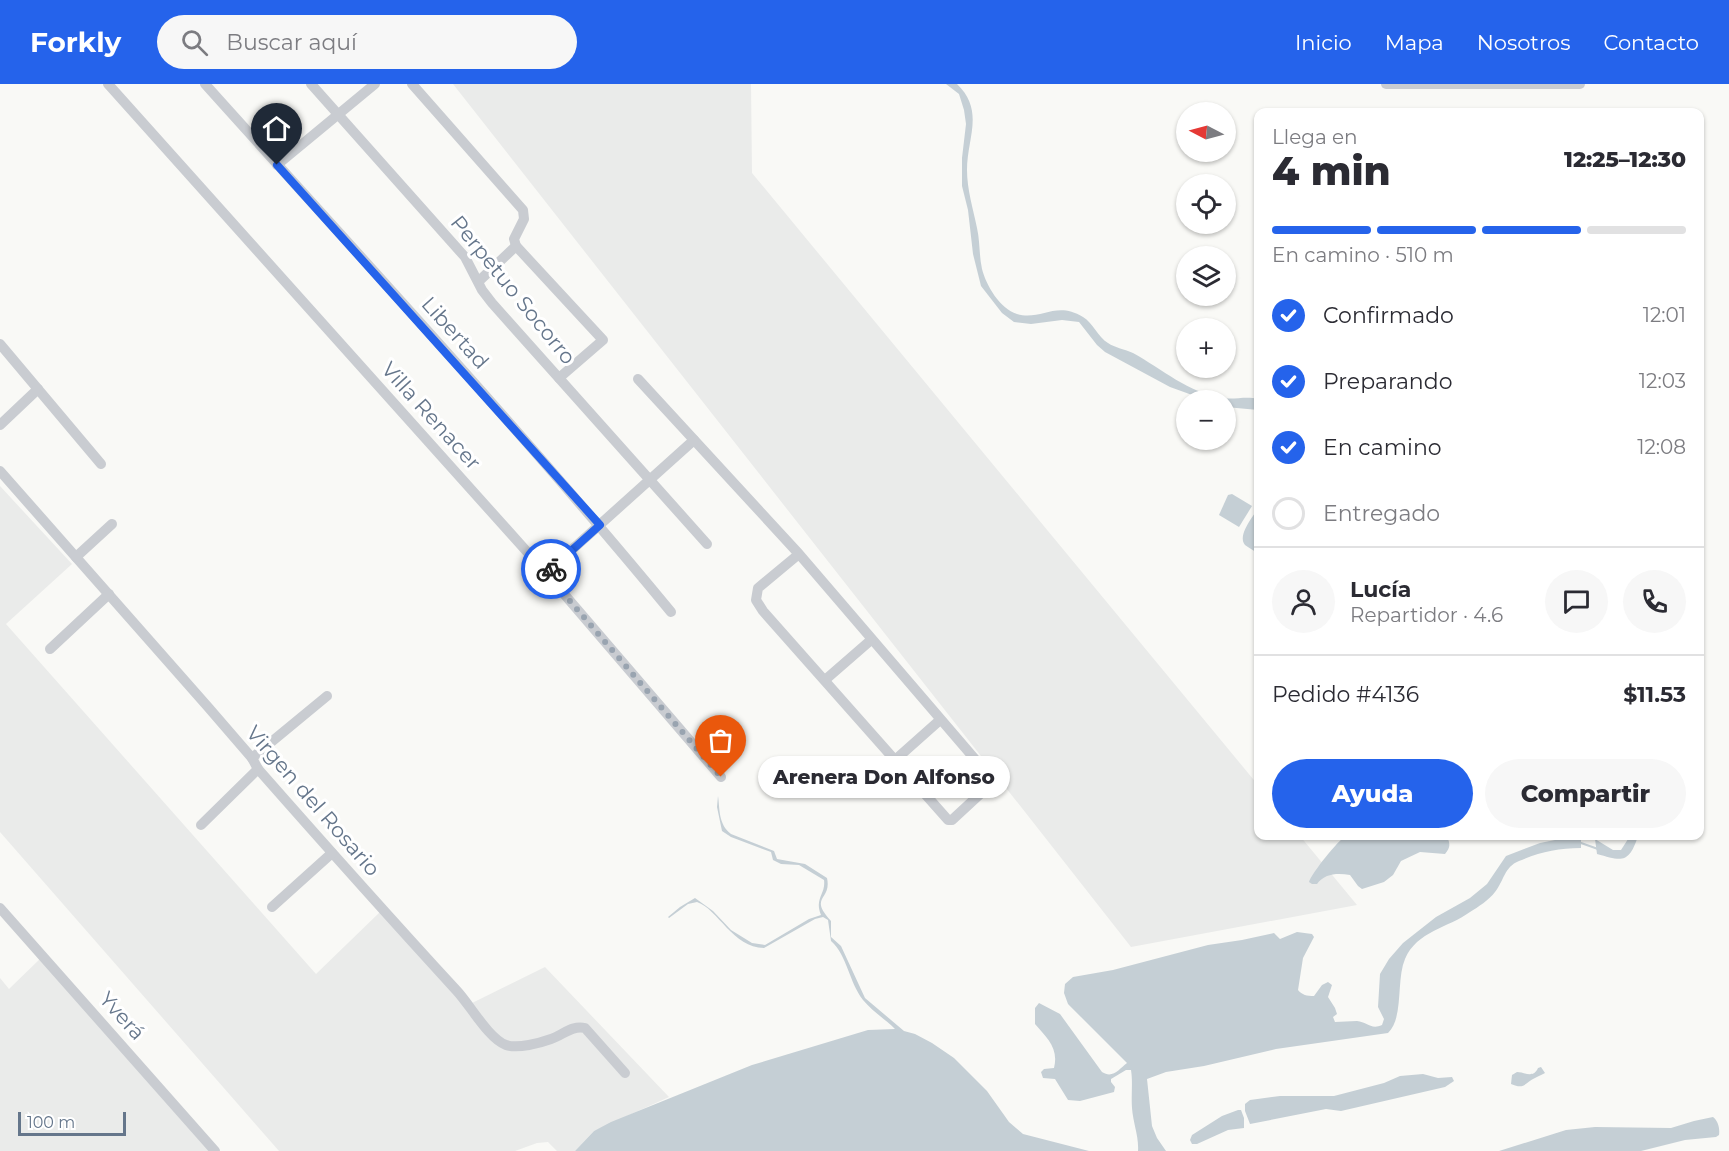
<!DOCTYPE html>
<html lang="es">
<meta charset="utf-8">
<style>
body{margin:0;font-family:Montserrat,sans-serif;background:#f7f7f7;color:#2b2b33;height:100vh;display:flex;flex-direction:column;font-size:22px;white-space:nowrap}
*{box-sizing:border-box;margin:0}
p{font-size:20px;color:#7c7c81}
.icon{flex:none;width:33px;height:33px;fill:none;stroke:currentColor;stroke-width:2;stroke-linecap:round;stroke-linejoin:round}
.map{position:relative;flex:1;overflow:hidden}
.panel{position:absolute;left:1254px;top:24px;width:450px;height:732px;display:flex;flex-direction:column;background:#fff;border-radius:12px;box-shadow:0 2px 4px #0004}
.panel>*{flex:none}
.needle{width:39px;rotate:276deg}
.fabs{position:absolute;left:1176px;top:18px;display:grid;gap:12px}
.fabs a{display:grid;place-items:center;width:60px;height:60px;border-radius:50%;background:#fff;box-shadow:0 2px 4px #0004;font-size:30px}
.scale{position:absolute;left:18px;bottom:15px;width:108px;box-sizing:border-box;padding-left:6px;border:3px solid #65768b;border-top:0;font-size:16px;line-height:21px;white-space:nowrap;color:#65768b;-webkit-text-stroke:4px #fff;paint-order:stroke}
.pin{position:absolute;display:grid;place-items:center;width:51px;height:51px;color:#fff;margin:-62px -26px;border-radius:50% 50% 50% 0;rotate:-45deg;box-shadow:0 0 6px #0007}
.pin .icon{rotate:45deg}
.courier{position:absolute;display:grid;place-items:center;width:60px;height:60px;margin:-30px;border:4px solid #2563eb;border-radius:50%;background:#fff;color:#222;box-shadow:0 2px 8px #0007}
.bubble{position:absolute;height:42px;border-radius:21px;background:#fff;box-shadow:0 2px 4px #0004;font-size:20px;font-weight:800;line-height:42px;text-align:center}
.headline em{font-style:normal;font-weight:800}
.headline div{display:flex;flex-direction:column-reverse}
.headline{display:flex;align-items:center;justify-content:space-between;height:102px;padding:0 18px}
h1{font-size:39px;font-weight:800;line-height:45px}
.bar{display:grid;grid-template-columns:repeat(4,1fr);gap:9px 6px;align-content:center;height:72px;padding:0 18px}
.bar i{height:8px;border-radius:4px;background:#e1e1e2}
.bar .on{background:#2563eb}
.bar p{grid-column:span 4}
.line{display:flex;align-items:center;gap:15px;padding:0 18px;border-top:2px solid #e1e1e2}
.line div{flex:1}
.round{display:grid;place-items:center;flex:none;width:63px;height:63px;border-radius:32px;background:#f7f7f7}
ol{padding:0 18px;list-style:none}
li{display:flex;align-items:center;gap:18px;height:66px}
li p{margin-inline-start:auto}
li .icon{padding:6px;border-radius:50%;background:#2563eb;color:#fff;stroke-width:4}
li:last-child{color:#7c7c81}
li i{width:33px;height:33px;border:3px solid #e1e1e2;border-radius:50%}
.cta{display:flex;gap:12px;margin-top:auto;padding:12px 18px}
.cta a{flex:1;height:69px;border-radius:36px;background:#2563eb;color:#fff;font-size:24px;font-weight:800;line-height:69px;text-align:center}
.cta a+a{background:#f7f7f7;color:#2b2b33}
header{display:flex;align-items:center;gap:36px;box-sizing:border-box;height:84px;padding:0 30px;background:#2563eb;color:#fff}
header strong{font-size:28px}
nav{display:flex;gap:33px;margin-inline-start:auto;font-size:21px}
.search{width:420px;height:54px;background:#f7f7f7;display:flex;align-items:center;gap:15px;box-sizing:border-box;padding:0 21px;border-radius:33px;color:#7c7c81;font-size:22px}
.map>svg:first-child{display:block}
</style>
<header>
<strong>Forkly</strong>
<div class="search"><svg class="icon" aria-label="search" viewBox="0 0 24 24"><circle cx="10" cy="10" r="6"/><path d="M15 15l6 6"/></svg>Buscar aquí</div>
<nav><a>Inicio</a><a>Mapa</a><a>Nosotros</a><a>Contacto</a></nav>
</header>
<div class="map">
<svg width="1729" height="1067" viewBox="0 0 1729 1067">
<rect width="100%" height="100%" fill="#f9f9f6"/>
<g fill="#eaebea">
<polygon points="453,0 751,0 752,89 1258,701 1258,752 1300,752 1357,821 1131,863"/>
<polygon points="0,402 72,480 6,540 316,890 380,828 466,922 545,883 669,1013 594,1047 575,1067 557,1067 548,1058 537,1059 515,1067 279,1067 0,748"/>
<polygon points="41,874 211,1067 0,1067 0,894 9,905"/>
</g>
<g fill="#c5cfd5">
<path d="M946,0H957C985,27 967,54 967,86C967,105 973,125 977,144C980,157 979,171 982,185C986,201 1000,225 1017,230C1041,237 1056,216 1083,233C1093,239 1098,253 1108,259C1115,264 1125,265 1133,269C1162,285 1189,309 1222,314C1234,316 1246,312 1258,315V326L1226,323V316H1206L1170,303L1105,268L1097,261L1079,238L1062,236L1031,240L1014,238L1002,229L981,202L973,170L968,126L962,102V74L966,40L964,26L959,10Z"/>
<polygon points="1232,410 1252,422 1239,443 1219,431 1228,411"/>
<path d="M1258,424V470C1255,467 1249,464 1245,461C1237,451 1253,433 1258,424Z"/>
<path d="M718,712C720,725 718,740 731,750L774,767L777,775L805,780L827,794C832,817 808,812 831,837V853L841,862L865,914L904,947L915,950L932,959L954,974L987,1007L1009,1038L1023,1050L1089,1067H575L594,1047L611,1038L752,981L868,946L895,945C885,935 872,927 863,916C849,898 847,871 831,857L828,836L823,833L815,835L764,864C733,864 718,825 697,818L688,820L669,834L668,833L680,823L695,814L713,827L731,846L752,859L765,861L809,835L821,831C814,814 826,810 824,796L799,781L781,780L773,776L771,768L731,753L722,747L717,723Z"/>
<path d="M1346,752H1447C1450,760 1451,763 1445,770L1420,768L1401,777L1393,791L1384,798L1362,805L1358,802L1350,791C1338,789 1325,789 1317,800H1312L1309,798C1312,789 1338,756 1346,752Z"/>
<path d="M1630,752H1638C1629,780 1622,777 1597,770L1595,755L1613,766H1621Z"/>
<path d="M1560,755H1581V764C1558,764 1540,768 1519,777C1504,783 1504,797 1495,808C1489,816 1478,823 1470,828C1448,844 1417,847 1405,875C1396,896 1404,934 1388,949L1276,965L1204,982L1166,988L1147,995L1152,1042L1157,1054L1166,1067H1138C1139,1052 1133,1039 1132,1024C1131,1011 1133,999 1131,986H1126L1111,995V998L1115,1003L1114,1008L1080,1017L1068,1016L1055,995L1043,994L1041,988L1044,985L1054,984C1059,964 1047,954 1035,940V924L1039,919L1060,930L1102,988C1113,995 1119,985 1127,979L1068,920L1064,909L1065,900L1073,893L1113,886L1208,861L1242,856L1274,849L1280,855L1297,848L1312,850L1314,853L1303,874L1298,906C1302,911 1307,912 1314,912L1322,901L1328,898L1332,901L1328,913L1335,924L1337,930L1333,933L1335,938C1342,938 1349,937 1357,937C1367,938 1371,946 1382,941L1384,935L1378,923L1380,890L1389,875L1403,859L1436,833L1470,814L1487,800L1506,772L1540,759Z"/>
<path d="M1541,983L1545,989C1542,991 1538,992 1535,994C1524,999 1525,1006 1511,1000L1512,991L1517,988C1525,988 1533,995 1538,984Z"/>
<polygon points="1423,990 1438,994 1452,993 1454,997 1445,1003 1341,1027 1326,1025 1250,1040 1245,1027 1245,1020 1250,1016 1280,1012 1334,1012 1384,999 1400,992"/>
<polygon points="1238,1026 1241,1026 1244,1034 1244,1044 1228,1046 1197,1060 1192,1060 1190,1056 1192,1051 1222,1032"/>
<path d="M1713,1033C1718,1037 1720,1044 1719,1051L1716,1053L1685,1056L1641,1067H1499L1566,1046L1595,1043L1671,1044L1694,1037Z"/>
</g>
<g fill="none" stroke-linecap="round" stroke-linejoin="round">
<polyline stroke="#c5cfd5" stroke-width="2" points="1581,759 1598,765"/>
<g stroke="#c9ccd1" stroke-width="10">
<polyline points="108,0 546,489 721,693"/>
<path d="M205,0C362,175 522,347 671,528"/>
<polyline points="311,0 465,173 482,206 492,219 707,460"/>
<polyline points="412,0 523,126 524,135 514,155 516,162 603,256 559,294"/>
<polyline points="1386,0 1580,0"/>
<polyline points="277,81 375,0"/>
<polyline points="479,197 516,162"/>
<polyline points="0,260 101,380"/>
<polyline points="638,295 799,470 992,695 992,699 952,736 948,736 763,527 756,516 758,504 799,470"/>
<polyline points="0,341 38,305"/>
<path d="M0,387L208,623L252,674L258,685C324,760 390,834 457,907C470,921 489,955 506,961C518,965 540,959 551,955C563,951 572,941 585,944L625,989"/>
<polyline points="76,473 112,440"/>
<polyline points="546,489 694,356"/>
<polyline points="50,565 109,510"/>
<polyline points="825,596 871,556"/>
<polyline points="252,674 327,612"/>
<polyline points="895,676 940,636"/>
<polyline points="201,741 258,685"/>
<polyline points="272,823 332,769"/>
<polyline points="0,824 215,1067"/>
</g>
</g>
<g fill="none" stroke-linecap="round" stroke-linejoin="round">
<polyline stroke="#99a4b0" stroke-width="6" stroke-dasharray="0 10.8" points="551,485 546,489 721,693"/>
<polyline stroke="#2563eb" stroke-width="8" points="277,81 600,441 551,485"/>
</g>
<g text-anchor="middle" stroke-width="6" stroke-linejoin="round" paint-order="stroke">
<g font-size="21" fill="#65768b" stroke="#fff">
<text transform="translate(513 206) rotate(51)" y="7">Perpetuo Socorro</text>
<text transform="translate(455 249) rotate(48)" y="7">Libertad</text>
<text transform="translate(431 332) rotate(48)" y="7">Villa Renacer</text>
<text transform="translate(313 717) rotate(49)" y="7">Virgen del Rosario</text>
<text transform="translate(122 932) rotate(48)" y="7">Yverá</text>
</g>
</g>
</svg>
<div class="fabs">
<a><svg class="needle" viewBox="-14 -14 28 28"><path d="M0-13l5 13h-10z" fill="#e53935"/><path d="M0 13l5-13h-10z" fill="#7c7c81"/></svg></a>
<a><svg class="icon" aria-label="locate" viewBox="0 0 24 24"><circle cx="12" cy="12" r="6"/><path d="M12 2v4M12 18v4M2 12h4M18 12h4"/></svg></a>
<a><svg class="icon" aria-label="layers" viewBox="0 0 24 24"><path d="M12 4l9 5-9 5-9-5zM3 14l9 5 9-5"/></svg></a>
<a>+</a>
<a>−</a>
</div>
<div class="scale">100 m</div>
<div class="pin" style="left:721px;top:693px;background:#ea580c"><svg class="icon" aria-label="bag" viewBox="0 0 24 24"><path d="M5 8h14l-1 12H6zM9 8a3 3 0 0 1 6 0"/></svg></div>
<div class="pin" style="left:277px;top:81px;background:#1f2937"><svg class="icon" aria-label="home" viewBox="0 0 24 24"><path d="M3 11l9-7 9 7M6 9v11h12V9"/></svg></div>
<div class="courier" style="left:551px;top:485px"><svg class="icon" aria-label="bike" viewBox="0 0 24 24"><circle cx="6" cy="16" r="4"/><circle cx="18" cy="16" r="4"/><path d="M6 16l4-8h5l3 8M10 8l3 8H6M13 5h3"/></svg></div>
<div class="bubble" style="left:758px;top:672px;width:252px">Arenera Don Alfonso</div>
<section class="panel">
<div class="headline"><div><h1>4 min</h1><p>Llega en</p></div><em>12:25–12:30</em></div>
<div class="bar"><i class="on"></i><i class="on"></i><i class="on"></i><i></i><p>En camino · 510 m</p></div>
<ol>
<li><svg class="icon" aria-label="check" viewBox="0 0 24 24"><path d="M5 12l5 5 9-10"/></svg>Confirmado<p>12:01</p></li>
<li><svg class="icon" aria-label="check" viewBox="0 0 24 24"><path d="M5 12l5 5 9-10"/></svg>Preparando<p>12:03</p></li>
<li><svg class="icon" aria-label="check" viewBox="0 0 24 24"><path d="M5 12l5 5 9-10"/></svg>En camino<p>12:08</p></li>
<li><i></i>Entregado</li>
</ol>
<div class="line" style="height:108px"><a class="round"><svg class="icon" aria-label="person" viewBox="0 0 24 24"><circle cx="12" cy="8" r="4"/><path d="M4 21q1-7 8-7t8 7"/></svg></a><div><b>Lucía</b><p>Repartidor · 4.6</p></div><a class="round"><svg class="icon" aria-label="chat" viewBox="0 0 24 24"><path d="M4 5h16v11H9l-5 4z"/></svg></a><a class="round"><svg class="icon" aria-label="phone" viewBox="0 0 24 24"><path d="M5 4h4l2 5-3 2q2 4 5 5l2-3 5 2v4C11 20 4 13 5 4z"/></svg></a></div>
<div class="line" style="height:78px"><div>Pedido #4136</div><b>$11.53</b></div>
<div class="cta"><a>Ayuda</a><a>Compartir</a></div>
</section>
</div>
